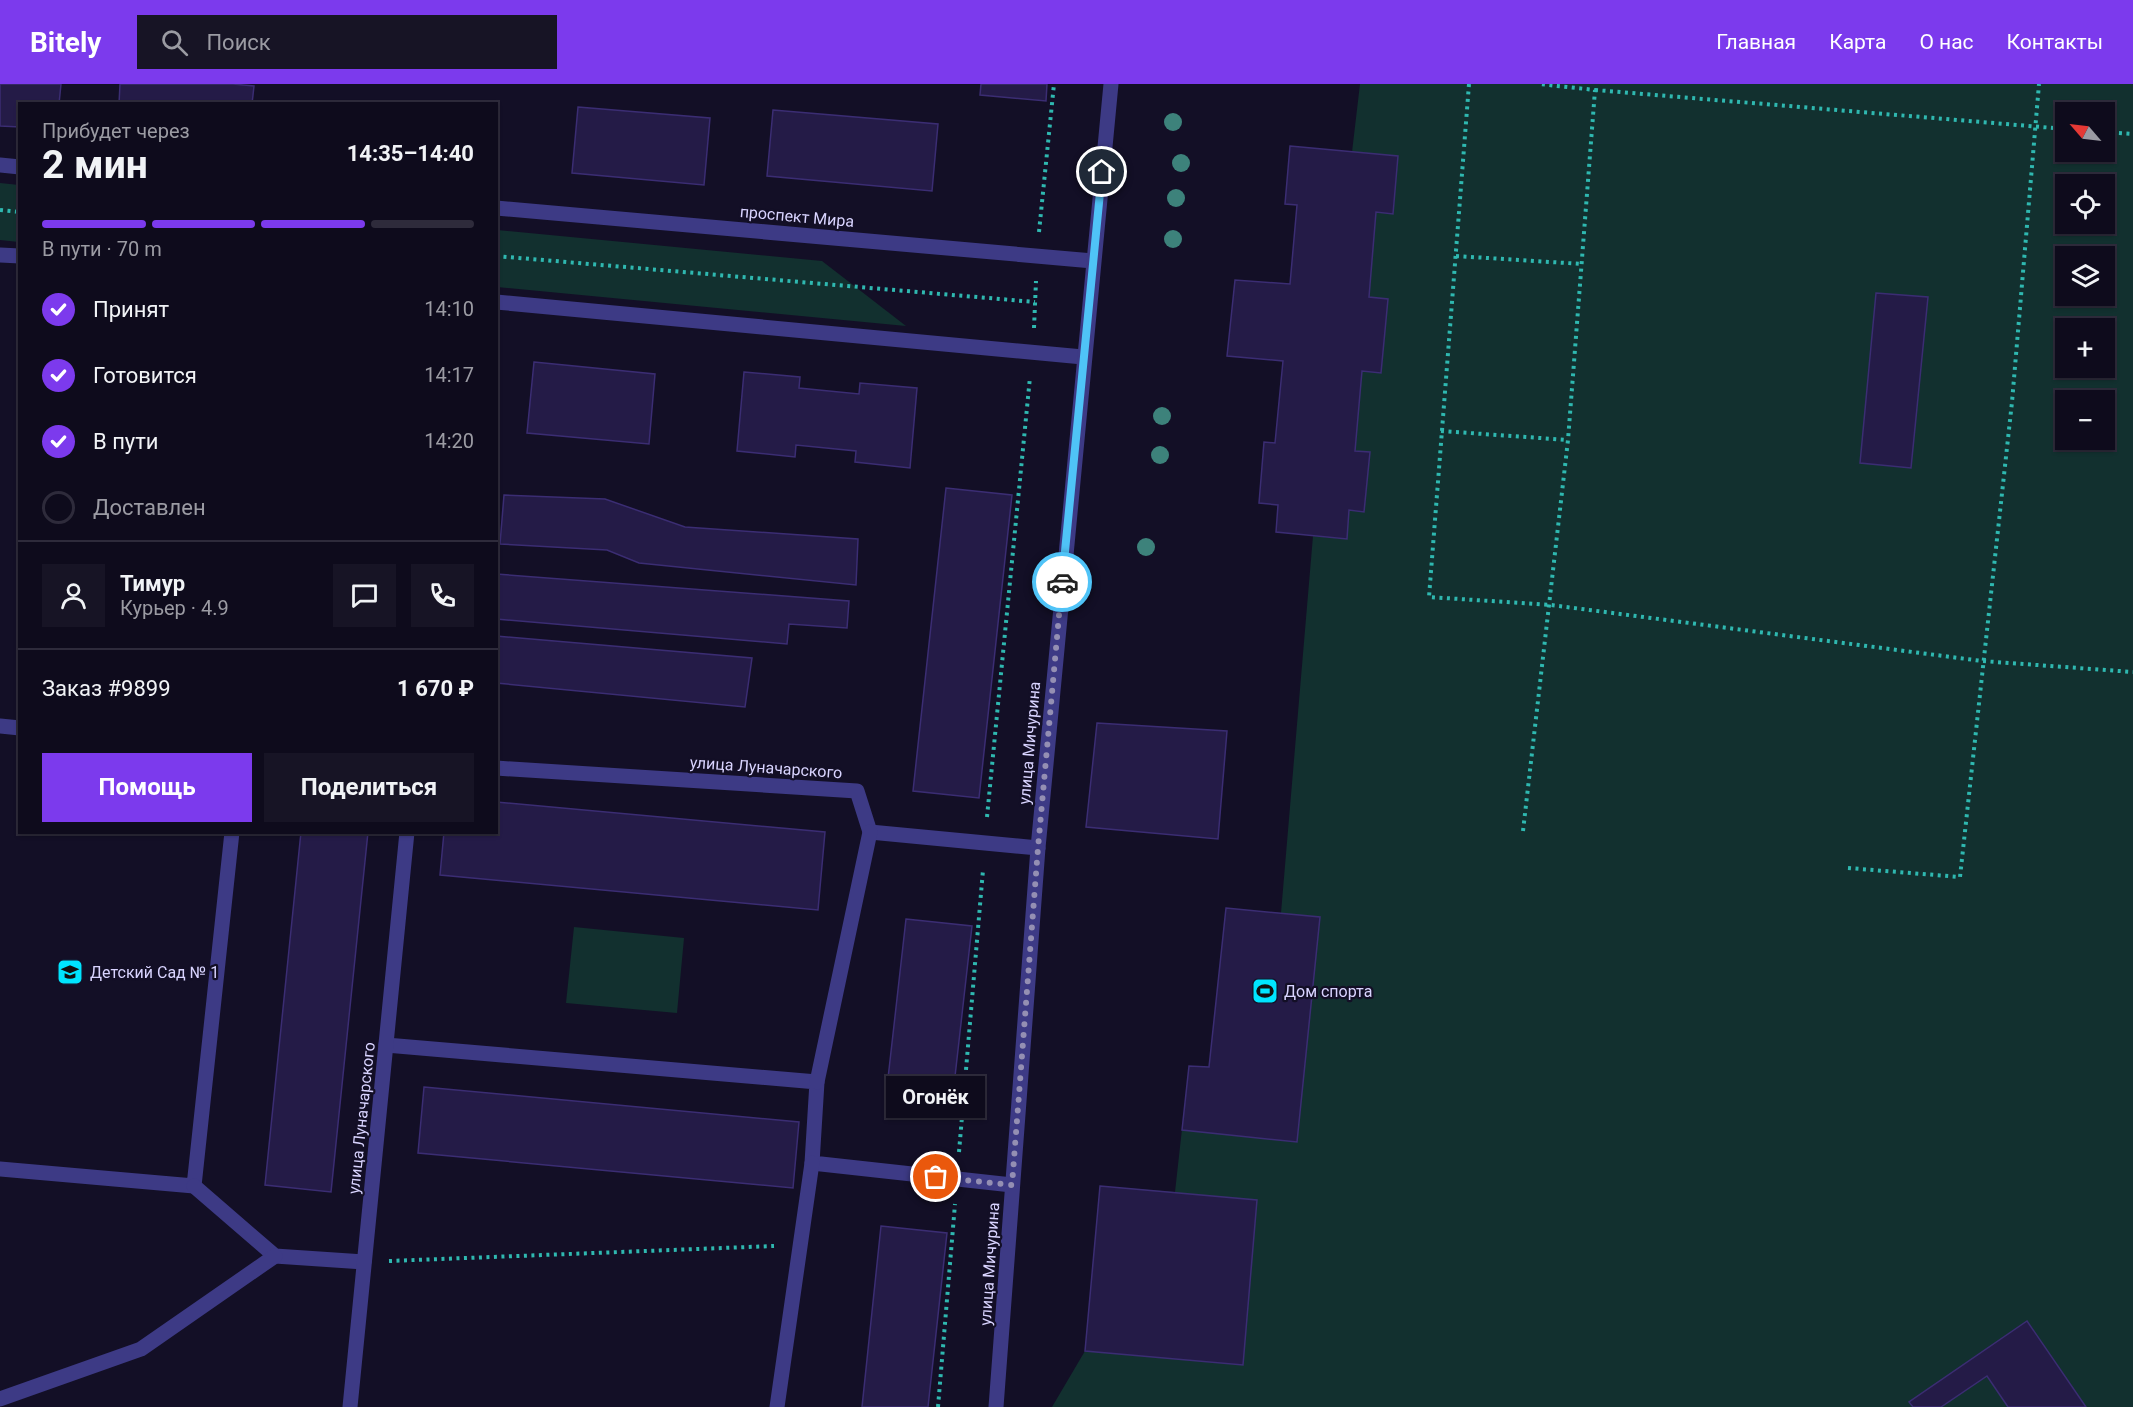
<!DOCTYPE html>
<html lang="ru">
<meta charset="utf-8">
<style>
body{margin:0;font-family:Roboto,sans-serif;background:#171425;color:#f1f3f6;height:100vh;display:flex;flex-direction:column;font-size:22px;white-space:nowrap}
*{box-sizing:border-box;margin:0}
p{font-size:20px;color:#9b9ba3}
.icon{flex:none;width:33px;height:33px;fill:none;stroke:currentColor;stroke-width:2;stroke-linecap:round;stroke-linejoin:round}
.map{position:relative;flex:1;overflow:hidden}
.sheet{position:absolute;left:18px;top:18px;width:480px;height:732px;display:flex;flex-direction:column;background:#0e0b1c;border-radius:0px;box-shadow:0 2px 4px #0004,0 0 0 2px #2e2b3b}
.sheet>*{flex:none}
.needle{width:39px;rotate:298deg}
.buttons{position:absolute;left:2055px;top:18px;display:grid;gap:12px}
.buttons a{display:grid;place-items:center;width:60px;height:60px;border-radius:0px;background:#0e0b1c;box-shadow:0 2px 4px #0004,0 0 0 2px #2e2b3b;font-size:30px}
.pin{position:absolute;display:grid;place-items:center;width:51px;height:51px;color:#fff;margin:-26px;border:3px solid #fff;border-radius:50%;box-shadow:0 2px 6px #0007}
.courier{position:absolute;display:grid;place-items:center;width:60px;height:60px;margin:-30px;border:4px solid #4fc3f7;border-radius:50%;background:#fff;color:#222;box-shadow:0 2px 8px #0007}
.bubble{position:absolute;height:42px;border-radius:0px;background:#0e0b1c;box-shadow:0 2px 4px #0004,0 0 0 2px #2e2b3b;font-size:20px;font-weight:700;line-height:42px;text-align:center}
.summary em{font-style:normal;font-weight:700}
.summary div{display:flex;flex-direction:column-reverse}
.summary{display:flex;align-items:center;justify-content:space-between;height:102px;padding:0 24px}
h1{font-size:39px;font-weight:700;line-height:45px}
.bar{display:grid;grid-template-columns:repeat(4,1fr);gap:9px 6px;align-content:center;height:72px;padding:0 24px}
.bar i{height:8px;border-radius:4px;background:#2e2b3b}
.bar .on{background:#7c3aed}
.bar p{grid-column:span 4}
.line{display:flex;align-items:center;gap:15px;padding:0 24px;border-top:2px solid #2e2b3b}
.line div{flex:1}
.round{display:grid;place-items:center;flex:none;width:63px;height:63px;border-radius:0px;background:#171425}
ol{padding:0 24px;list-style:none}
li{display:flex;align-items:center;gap:18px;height:66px}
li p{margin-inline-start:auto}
li .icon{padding:6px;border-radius:50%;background:#7c3aed;color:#fff;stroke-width:4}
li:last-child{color:#9b9ba3}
li i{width:33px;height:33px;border:3px solid #2e2b3b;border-radius:50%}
.action{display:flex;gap:12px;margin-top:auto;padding:12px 24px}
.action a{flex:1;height:69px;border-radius:0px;background:#7c3aed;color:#fff;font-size:24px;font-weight:700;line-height:69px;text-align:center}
.action a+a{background:#171425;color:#f1f3f6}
header{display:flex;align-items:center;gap:36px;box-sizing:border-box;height:84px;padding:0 30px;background:#7c3aed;color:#fff}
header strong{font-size:28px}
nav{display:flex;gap:33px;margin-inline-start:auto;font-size:21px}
.search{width:420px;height:54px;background:#171425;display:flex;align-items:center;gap:15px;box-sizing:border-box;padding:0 21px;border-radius:0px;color:#9b9ba3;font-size:22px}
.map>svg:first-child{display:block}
</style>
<header>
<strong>Bitely</strong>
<div class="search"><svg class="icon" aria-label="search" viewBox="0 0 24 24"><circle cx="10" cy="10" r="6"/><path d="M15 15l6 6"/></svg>Поиск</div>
<nav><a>Главная</a><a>Карта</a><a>О нас</a><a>Контакты</a></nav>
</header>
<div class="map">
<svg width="2133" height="1323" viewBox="0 0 2133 1323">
<rect width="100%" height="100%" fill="#130f26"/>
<g fill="#12302f" fill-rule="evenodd">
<path d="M1360,0H2133V1323H1052L1085,1267L1100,1102L1175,1108L1189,982L1209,983L1226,824L1281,829L1313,452L1346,455L1349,426L1364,427L1370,369L1355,367L1362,287L1381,288L1388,215L1369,213L1376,128L1393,130L1398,72L1352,68ZM2066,28H2104V68H2066ZM2066,100H2104V140H2066ZM2066,172H2104V212H2066ZM2066,244H2104V284H2066ZM2066,316H2104V356H2066Z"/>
<polygon points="0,99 19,101 19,158 0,156"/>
<polygon points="497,146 822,177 906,242 497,203"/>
<polygon points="574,843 684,854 677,929 566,919"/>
</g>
<g fill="#241b47" stroke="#3b2d73" stroke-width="1.5">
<polygon points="0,0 61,0 59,20 20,20 20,43 0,42"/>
<polygon points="120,0 233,0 254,2 252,20 119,20"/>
<polygon points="981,0 1047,0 1046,17 980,11"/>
<polygon points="578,23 710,34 704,101 572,89"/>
<polygon points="773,26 938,40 932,107 767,92"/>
<polygon points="1290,62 1398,72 1393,130 1376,128 1369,213 1388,215 1381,289 1362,287 1355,367 1370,368 1364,428 1349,426 1347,455 1276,448 1278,421 1259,419 1264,358 1275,359 1283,277 1227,272 1235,196 1290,200 1297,121 1285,120"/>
<polygon points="1876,209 1928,213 1911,384 1860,379"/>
<polygon points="534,278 655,290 649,360 527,349"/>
<polygon points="744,288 800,293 799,304 859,310 860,299 917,304 910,384 855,378 856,367 796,361 795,373 737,367"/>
<polygon points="946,404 1012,411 979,714 913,707"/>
<polygon points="504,411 605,415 685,443 858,455 856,501 639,479 607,466 500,460"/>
<polygon points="496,490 849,517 847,544 789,540 787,560 496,535"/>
<polygon points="496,552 752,574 745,623 496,599"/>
<polygon points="1097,639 1227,647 1218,755 1086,743"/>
<polygon points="496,718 825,748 818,826 440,791 444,748 496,748"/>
<polygon points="301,748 368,748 331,1108 265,1101"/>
<polygon points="1226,824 1320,833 1297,1058 1182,1046 1189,982 1209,983"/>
<polygon points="906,835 972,842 952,1019 886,1012"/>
<polygon points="424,1003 799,1038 793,1104 418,1069"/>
<polygon points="1100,1102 1257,1116 1243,1281 1085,1267"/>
<polygon points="881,1142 947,1149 928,1323 862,1323"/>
<polygon points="2027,1237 2086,1323 2008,1323 1987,1292 1941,1323 1913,1323 1909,1318"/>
</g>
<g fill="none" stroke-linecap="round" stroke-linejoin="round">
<g stroke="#2fb8b0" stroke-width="4" stroke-dasharray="3 4.5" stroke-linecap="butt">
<polyline points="1469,0 1429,513 1551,521 1982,577 2133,588"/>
<polyline points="1595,6 2066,45"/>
<polyline points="2104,48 2133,50"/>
<polyline points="0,126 20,128"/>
<polyline points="1039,148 1054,0"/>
<polyline points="496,172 1035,218"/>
<polyline points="1456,172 1582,180"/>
<polyline points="1034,244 1036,197"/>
<polyline points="1441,347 1568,356"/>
<polyline points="987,733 1030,293"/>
<polyline points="1523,747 1568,356 1595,6 1539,0"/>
<polyline points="1848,784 1960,793 2012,318 2039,0"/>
<polyline points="959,1068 983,786"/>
<polyline points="389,1177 774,1162"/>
<polyline points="938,1323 955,1120"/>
</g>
<g stroke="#3d3a85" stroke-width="15">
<polyline points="0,81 20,83"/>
<polyline points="496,124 1093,177"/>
<polyline points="0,171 20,172"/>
<polyline points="496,218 1083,273"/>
<polyline points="0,642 20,644"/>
<polyline points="496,684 857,707 870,748 1038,764"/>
<polyline points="386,961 817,998 812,1079 1012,1101"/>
<polyline points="817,998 870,748"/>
<polyline points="0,1085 194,1102 232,748"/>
<polyline points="194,1102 275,1172 364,1178"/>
<polyline points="0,1315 141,1265 275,1172"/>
<polyline points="350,1323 407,748"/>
<polyline points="777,1323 812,1079"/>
<polyline points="996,1323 1038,764 1111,0"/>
</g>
</g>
<g fill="#3d827b">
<circle cx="1173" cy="38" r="9"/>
<circle cx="1181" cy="79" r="9"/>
<circle cx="1176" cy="114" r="9"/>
<circle cx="1173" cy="155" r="9"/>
<circle cx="1162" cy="332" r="9"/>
<circle cx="1160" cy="371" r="9"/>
<circle cx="1146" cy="463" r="9"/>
</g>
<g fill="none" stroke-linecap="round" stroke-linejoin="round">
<polyline stroke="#948fb3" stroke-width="6" stroke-dasharray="0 10.8" points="936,1093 1012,1101 1038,764 1062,498"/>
<polyline stroke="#4fc3f7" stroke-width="8" points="1062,498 1102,88"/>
</g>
<defs>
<g id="school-square" transform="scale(1.35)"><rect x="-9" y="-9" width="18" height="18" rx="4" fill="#00e5ff" stroke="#130f26"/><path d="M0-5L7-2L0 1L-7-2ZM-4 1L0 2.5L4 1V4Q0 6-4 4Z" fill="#111"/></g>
<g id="stadium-square" transform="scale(1.35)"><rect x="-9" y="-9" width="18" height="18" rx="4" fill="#00e5ff" stroke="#130f26"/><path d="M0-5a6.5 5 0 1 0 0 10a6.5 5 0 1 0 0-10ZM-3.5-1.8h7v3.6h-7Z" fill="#111"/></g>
</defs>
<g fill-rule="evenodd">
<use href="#school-square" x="70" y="888"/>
<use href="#stadium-square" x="1265" y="907"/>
</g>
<g text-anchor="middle" stroke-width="4.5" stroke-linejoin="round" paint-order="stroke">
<g font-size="16" fill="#d9d4ff" stroke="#130f26">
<text transform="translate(797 132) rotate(5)" y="6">проспект Мира</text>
<text transform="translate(1029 659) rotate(-85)" y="6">улица Мичурина</text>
<text transform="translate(766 683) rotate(4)" y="6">улица Луначарского</text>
<text transform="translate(361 1034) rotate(-84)" y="6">улица Луначарского</text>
<text transform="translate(989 1180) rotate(-86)" y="6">улица Мичурина</text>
</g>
<g font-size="16" fill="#d9d4ff" stroke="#130f26" text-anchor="start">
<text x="90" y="894">Детский Сад № 1</text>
<text x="1284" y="913">Дом спорта</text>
</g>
</g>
</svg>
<div class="buttons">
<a><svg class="needle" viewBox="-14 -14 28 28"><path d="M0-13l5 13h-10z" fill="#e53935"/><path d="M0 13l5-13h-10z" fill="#9b9ba3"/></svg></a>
<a><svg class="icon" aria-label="locate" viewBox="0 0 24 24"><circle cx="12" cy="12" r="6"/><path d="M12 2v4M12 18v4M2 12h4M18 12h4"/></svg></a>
<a><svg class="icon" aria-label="layers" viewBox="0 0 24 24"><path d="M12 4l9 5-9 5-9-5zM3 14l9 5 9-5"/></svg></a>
<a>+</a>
<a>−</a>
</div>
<div class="pin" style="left:936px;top:1093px;background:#ea580c"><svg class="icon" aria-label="bag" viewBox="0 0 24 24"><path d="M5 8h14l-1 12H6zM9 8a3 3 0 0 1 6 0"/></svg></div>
<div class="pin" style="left:1102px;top:88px;background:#1f2937"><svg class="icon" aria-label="home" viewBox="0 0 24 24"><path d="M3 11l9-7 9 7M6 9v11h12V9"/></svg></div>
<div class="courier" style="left:1062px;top:498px"><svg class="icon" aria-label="car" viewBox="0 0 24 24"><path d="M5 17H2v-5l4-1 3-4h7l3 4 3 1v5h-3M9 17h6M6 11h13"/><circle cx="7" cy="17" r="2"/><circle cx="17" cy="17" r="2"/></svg></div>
<div class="bubble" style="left:886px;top:992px;width:99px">Огонёк</div>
<section class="sheet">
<div class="summary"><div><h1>2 мин</h1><p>Прибудет через</p></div><em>14:35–14:40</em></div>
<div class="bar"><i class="on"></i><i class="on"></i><i class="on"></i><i></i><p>В пути · 70 m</p></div>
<ol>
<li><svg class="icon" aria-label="check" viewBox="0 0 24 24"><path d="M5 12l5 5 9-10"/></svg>Принят<p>14:10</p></li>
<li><svg class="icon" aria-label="check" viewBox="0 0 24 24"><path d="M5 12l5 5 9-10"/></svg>Готовится<p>14:17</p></li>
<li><svg class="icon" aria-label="check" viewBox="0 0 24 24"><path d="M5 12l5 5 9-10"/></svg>В пути<p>14:20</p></li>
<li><i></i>Доставлен</li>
</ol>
<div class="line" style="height:108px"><a class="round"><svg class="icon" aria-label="person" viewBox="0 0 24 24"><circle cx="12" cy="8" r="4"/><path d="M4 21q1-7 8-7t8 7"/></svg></a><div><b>Тимур</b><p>Курьер · 4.9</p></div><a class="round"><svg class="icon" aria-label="chat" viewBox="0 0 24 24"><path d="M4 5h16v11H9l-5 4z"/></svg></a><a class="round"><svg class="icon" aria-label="phone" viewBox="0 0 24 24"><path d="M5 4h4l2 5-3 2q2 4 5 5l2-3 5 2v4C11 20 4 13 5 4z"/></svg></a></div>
<div class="line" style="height:78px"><div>Заказ #9899</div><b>1 670 ₽</b></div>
<div class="action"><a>Помощь</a><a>Поделиться</a></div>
</section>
</div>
